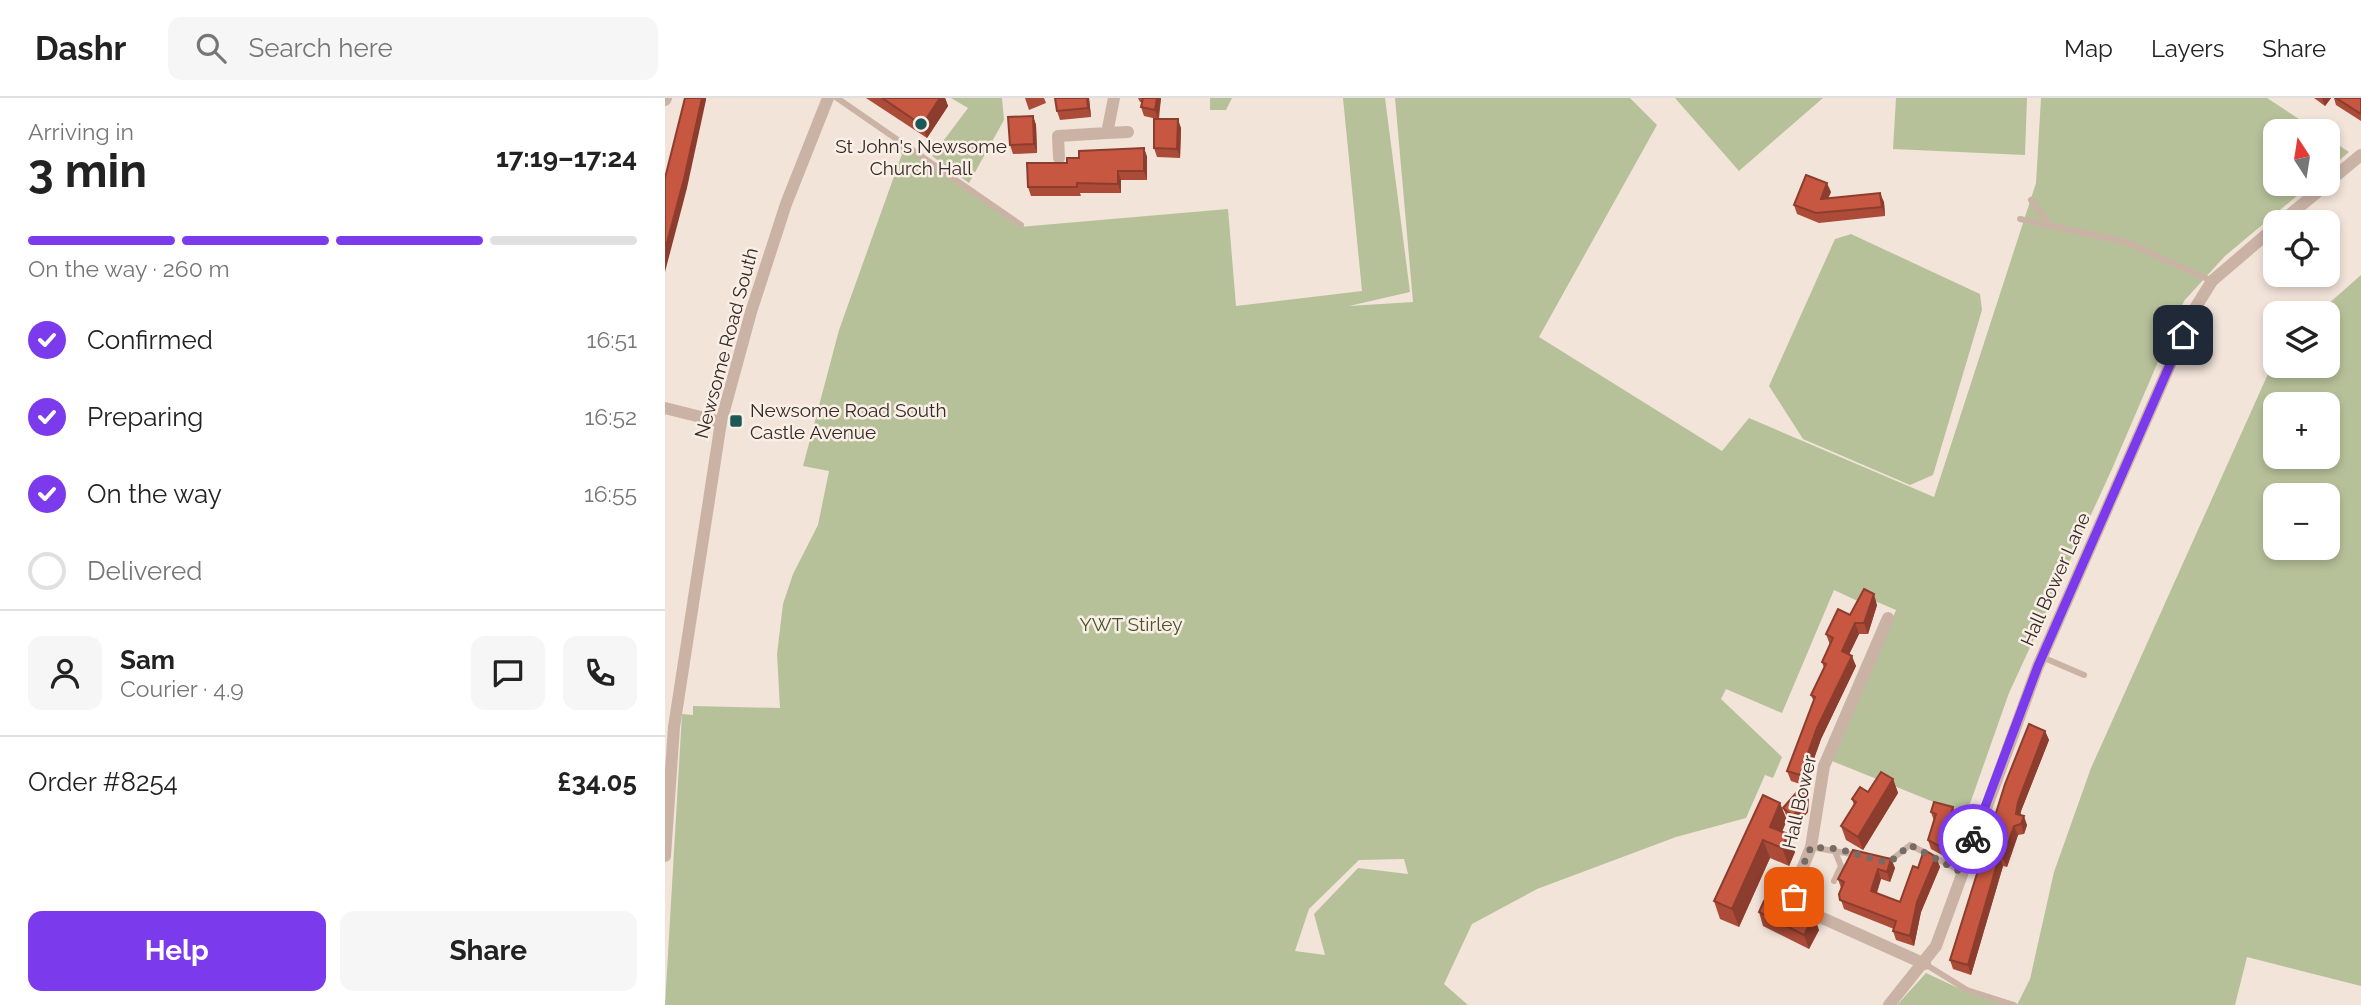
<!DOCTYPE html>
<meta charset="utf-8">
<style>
body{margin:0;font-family:Raleway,sans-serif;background:#f6f6f6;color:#222;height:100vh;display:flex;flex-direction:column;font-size:26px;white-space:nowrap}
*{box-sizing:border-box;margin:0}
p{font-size:23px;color:#767676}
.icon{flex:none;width:38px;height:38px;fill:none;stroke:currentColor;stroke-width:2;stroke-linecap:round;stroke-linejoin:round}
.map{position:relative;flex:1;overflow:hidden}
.details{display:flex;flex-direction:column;background:#fff;width:665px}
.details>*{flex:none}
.needle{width:46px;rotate:348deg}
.buttons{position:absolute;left:1598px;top:21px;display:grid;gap:14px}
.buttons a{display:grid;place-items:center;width:77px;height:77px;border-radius:14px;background:#fff;box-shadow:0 4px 10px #0003;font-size:35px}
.pin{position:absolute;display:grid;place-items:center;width:60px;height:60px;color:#fff;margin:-30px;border-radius:14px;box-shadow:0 4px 10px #0006}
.courier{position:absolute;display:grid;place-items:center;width:70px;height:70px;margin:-35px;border:5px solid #7c3aed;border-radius:50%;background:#fff;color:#222;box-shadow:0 2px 9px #0007}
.summary em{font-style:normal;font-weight:700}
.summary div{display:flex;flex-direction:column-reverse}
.summary{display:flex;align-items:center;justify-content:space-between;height:119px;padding:0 28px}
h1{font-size:46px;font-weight:700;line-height:52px}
.bar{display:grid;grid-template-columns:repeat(4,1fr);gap:10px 7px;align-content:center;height:84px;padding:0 28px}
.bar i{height:9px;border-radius:5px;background:#e0e0e0}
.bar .current{background:#7c3aed}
.bar p{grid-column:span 4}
.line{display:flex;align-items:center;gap:18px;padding:0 28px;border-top:2px solid #e0e0e0}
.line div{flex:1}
.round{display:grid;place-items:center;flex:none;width:74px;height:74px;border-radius:14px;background:#f6f6f6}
ol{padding:0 28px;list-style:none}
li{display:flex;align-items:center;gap:21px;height:77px}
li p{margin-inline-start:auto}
li .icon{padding:7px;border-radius:50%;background:#7c3aed;color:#fff;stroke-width:4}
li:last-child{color:#767676}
li i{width:38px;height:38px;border:4px solid #e0e0e0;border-radius:50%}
.action{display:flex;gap:14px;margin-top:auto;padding:14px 28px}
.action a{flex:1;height:80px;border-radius:14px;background:#7c3aed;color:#fff;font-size:28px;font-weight:700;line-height:80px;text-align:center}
.action a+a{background:#f6f6f6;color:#222}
header{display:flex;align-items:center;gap:42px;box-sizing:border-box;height:98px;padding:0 35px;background:#fff;border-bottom:2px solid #e0e0e0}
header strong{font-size:33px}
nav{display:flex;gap:38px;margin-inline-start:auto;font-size:24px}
.search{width:490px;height:63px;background:#f6f6f6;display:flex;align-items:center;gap:18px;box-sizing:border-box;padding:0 24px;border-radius:14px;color:#767676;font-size:26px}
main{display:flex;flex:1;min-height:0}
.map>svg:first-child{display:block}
</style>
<header>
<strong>Dashr</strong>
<div class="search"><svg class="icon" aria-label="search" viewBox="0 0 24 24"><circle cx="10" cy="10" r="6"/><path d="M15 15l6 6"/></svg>Search here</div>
<nav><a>Map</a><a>Layers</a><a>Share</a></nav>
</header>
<main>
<section class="details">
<div class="summary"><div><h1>3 min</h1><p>Arriving in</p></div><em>17:19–17:24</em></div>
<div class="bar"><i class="current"></i><i class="current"></i><i class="current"></i><i></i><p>On the way · 260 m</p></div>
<ol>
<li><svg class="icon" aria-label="check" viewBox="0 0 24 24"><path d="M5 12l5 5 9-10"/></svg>Confirmed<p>16:51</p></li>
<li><svg class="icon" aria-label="check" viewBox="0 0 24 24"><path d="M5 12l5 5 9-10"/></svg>Preparing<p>16:52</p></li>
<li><svg class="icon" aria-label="check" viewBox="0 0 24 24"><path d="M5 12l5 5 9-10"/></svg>On the way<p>16:55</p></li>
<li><i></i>Delivered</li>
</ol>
<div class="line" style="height:126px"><a class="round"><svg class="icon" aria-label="person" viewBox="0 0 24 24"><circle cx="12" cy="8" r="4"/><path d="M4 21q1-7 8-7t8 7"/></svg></a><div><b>Sam</b><p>Courier · 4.9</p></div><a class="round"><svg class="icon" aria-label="chat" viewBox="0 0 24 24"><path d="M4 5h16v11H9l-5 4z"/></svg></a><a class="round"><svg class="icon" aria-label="phone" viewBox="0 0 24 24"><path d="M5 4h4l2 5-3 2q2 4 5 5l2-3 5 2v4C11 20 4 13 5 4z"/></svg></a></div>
<div class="line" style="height:91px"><div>Order #8254</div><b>£34.05</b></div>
<div class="action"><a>Help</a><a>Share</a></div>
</section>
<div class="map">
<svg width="1696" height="907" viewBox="0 0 1696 907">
<rect width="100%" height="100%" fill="#f2e4d9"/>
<g fill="#b7c199" fill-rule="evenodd">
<polygon points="286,0 337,0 339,22 304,85 267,58 303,10"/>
<polygon points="545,0 567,0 561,12 545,12"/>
<path d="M678,0H720L745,194L684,208L748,204L730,0H965L992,27L874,239L1057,353L1084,320L1269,399L1371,85L1376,0H1602L1652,33H1610V86H1646L1560,158L1519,203L1447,371L1344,595L1301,717L1167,663L1231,512L1203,500L1199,506L1169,492L1117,615L1061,591L1056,601L1117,659L1108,680L1100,677L1081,720L1011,739L872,791L807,826L779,886L803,907H0L17,616L28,617V608L115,610L112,556L118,506L128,476L153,427L164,373L138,368L174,232L237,56L227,50L233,42L354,129L563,111L571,208L697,193ZM739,761L743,776L693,770L649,816L660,857L630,853L644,811L694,762Z"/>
<polygon points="1010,0 1158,0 1074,73"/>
<polygon points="1231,0 1362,0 1360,57 1228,51"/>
<polygon points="1663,40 1684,54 1663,72"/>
<polygon points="1186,136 1315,196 1317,212 1268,377 1245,387 1138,341 1104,288 1170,141"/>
<path d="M1696,177V888L1582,859L1570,907H1352L1365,881L1389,774L1426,670L1607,267L1610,263V268H1662V215H1653ZM1610,306H1662V359H1610ZM1610,397H1662V450H1610Z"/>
<polygon points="1261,875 1304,895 1340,907 1232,907"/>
</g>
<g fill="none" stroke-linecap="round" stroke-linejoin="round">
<g stroke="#cab3a5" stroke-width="6">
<polyline points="172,0 356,127"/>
<polyline points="1366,102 1386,128"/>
<polyline points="1355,121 1461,144 1547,183"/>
<polyline points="1377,559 1419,577"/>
<polyline points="1146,749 1192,757"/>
<polyline points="1220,764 1225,763 1245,747 1296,773"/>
<polyline points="1169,783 1176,768 1169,751"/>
<polyline points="1260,866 1302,892 1349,907"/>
</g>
<g stroke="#cab3a5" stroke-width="12">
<polyline points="0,2 1,0"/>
<polyline points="442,35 463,34"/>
<polyline points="394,60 393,38 442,35 449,0"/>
<polyline points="1662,85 1696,57"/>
<polyline points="1616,124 1662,86"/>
<polyline points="0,310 56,324"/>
<polyline points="1223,520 1159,668 1146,749 1131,786 1129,799 1135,810 1260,866"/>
<polyline points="0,758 9,629 56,324 86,214 121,106 163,0"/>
<polyline points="1224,907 1271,848 1373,568 1529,212 1547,183 1610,129"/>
</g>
</g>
<g fill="#ac4b38">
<polygon points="201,0 280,0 283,8 262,40"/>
<polygon points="360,0 379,0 381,5 364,12"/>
<polygon points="424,0 426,19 395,22 392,13"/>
<polygon points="473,0 496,0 494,21 516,30 515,60 492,59 489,50 492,21 479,18 476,9 477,4 475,4"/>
<polygon points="1649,0 1666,0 1660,8"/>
<polygon points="1669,0 1696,0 1696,23 1671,7"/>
<polygon points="368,18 371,27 372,55 348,56 345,47"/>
<polygon points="479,50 482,59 482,82 456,82 456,95 415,95 416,98 366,98 363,89 402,65 414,60"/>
<polygon points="1166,94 1163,100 1219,104 1220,118 1154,125 1132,116 1129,107"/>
<polygon points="1212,507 1203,536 1194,536 1184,556 1191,568 1156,641 1141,684 1144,693 1143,714 1131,727 1122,719 1118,710 1138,687 1126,683 1122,673 1149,604 1146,597 1159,570 1157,564 1165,547 1161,536 1185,517"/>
<polygon points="1380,633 1384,642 1356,713 1355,717 1362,727 1359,736 1353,737 1342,769 1338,768 1306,877 1288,871 1285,862"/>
<polygon points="1228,681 1233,695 1198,752 1181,742 1176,728 1189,707 1187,701"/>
<polygon points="1098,697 1122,722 1117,734 1130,754 1124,768 1105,760 1074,829 1055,821 1049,803"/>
<polygon points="1266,714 1291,718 1279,758 1266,751 1263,742 1269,723"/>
<polygon points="1271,759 1275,769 1256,814 1249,848 1231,842 1228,833 1229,831 1179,811 1174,796 1176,790 1173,781 1226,761 1230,770 1225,784 1216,781 1212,795 1235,804 1253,770"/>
<polygon points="1113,811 1154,832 1144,851 1098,828 1094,814"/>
</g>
<g fill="#8c3d2e">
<polygon points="37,0 41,0 41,2 22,90 0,174 0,152"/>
<polygon points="275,0 280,0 283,8 262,40 257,27"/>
<polygon points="422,0 424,0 426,19 423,10"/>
<polygon points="492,0 496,0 493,21 490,12"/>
<polygon points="1657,0 1666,0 1660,8"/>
<polygon points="368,18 371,27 372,55 369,46"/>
<polygon points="513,21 516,30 515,60 512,51"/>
<polygon points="479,50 482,59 482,82 479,73"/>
<polygon points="453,73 456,82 456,95 453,86"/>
<polygon points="1162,85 1166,94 1159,110 1156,101"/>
<polygon points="1215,95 1219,104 1220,118 1217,109"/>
<polygon points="1209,496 1212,507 1203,536 1199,525"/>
<polygon points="1190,525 1194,536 1181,563 1177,553"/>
<polygon points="1187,558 1191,568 1156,641 1139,688 1135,677 1152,630"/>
<polygon points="1380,633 1384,642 1356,713 1354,725 1351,716 1353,704"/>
<polygon points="1228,681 1233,695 1198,752 1193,739"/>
<polygon points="1141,684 1144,693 1143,714 1131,727 1128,718"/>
<polygon points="1115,705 1122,722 1111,746 1105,729"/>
<polygon points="1288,709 1291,718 1279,758 1276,749"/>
<polygon points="1359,718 1362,727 1359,736 1356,726"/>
<polygon points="1349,728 1353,737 1342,769 1338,760"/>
<polygon points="1123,736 1130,754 1124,768 1117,750"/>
<polygon points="1098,742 1105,760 1074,829 1067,811"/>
<polygon points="1271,759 1275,769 1256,814 1249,848 1245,838 1252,804"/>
<polygon points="1334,759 1338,768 1306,877 1303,867"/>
<polygon points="1226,761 1230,770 1225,784 1222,774"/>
<polygon points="1213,771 1216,781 1209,802 1206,793"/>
<polygon points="1149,818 1154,832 1144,851 1139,837"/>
</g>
<g fill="#c85741" stroke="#8c3d2e" stroke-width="2">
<polygon points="20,0 37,0 19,81 0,152 0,80"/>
<polygon points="217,0 275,0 257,27"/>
<polygon points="390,0 422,0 423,10 392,13"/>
<polygon points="478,0 492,0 490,12 476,9"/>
<polygon points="1671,0 1696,0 1696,16"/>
<polygon points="368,18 369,46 345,47 343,19"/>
<polygon points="489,21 513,21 512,51 489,50"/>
<polygon points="479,50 479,73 453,73 453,86 412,85 412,89 363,89 362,65 402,65 402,60 414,60 414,53"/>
<polygon points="1141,77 1162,85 1156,101 1215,95 1217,109 1151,115 1129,107"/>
<polygon points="1199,491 1209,496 1199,525 1190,525 1177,553 1187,558 1152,630 1135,677 1122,673 1150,599 1146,597 1161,566 1157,564 1168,540 1161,536 1173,511 1185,517"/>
<polygon points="1364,626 1380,633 1353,704 1351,716 1359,718 1356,726 1349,728 1338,760 1334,759 1303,867 1285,862 1340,686"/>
<polygon points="1216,674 1228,681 1193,739 1176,728 1191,704 1187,701 1195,689 1203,694"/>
<polygon points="1141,684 1139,705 1128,718 1118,710"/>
<polygon points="1098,697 1115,705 1105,729 1123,736 1117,750 1098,742 1067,811 1049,803"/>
<polygon points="1269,704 1288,709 1276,749 1263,742 1271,716 1266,714"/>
<polygon points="1188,752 1226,761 1222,774 1213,771 1206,793 1235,804 1248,768 1253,770 1259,752 1271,759 1252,804 1245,838 1228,833 1231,823 1175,802 1174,796 1179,784 1173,781"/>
<polygon points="1099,803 1113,811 1117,803 1149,818 1139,837 1094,814"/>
</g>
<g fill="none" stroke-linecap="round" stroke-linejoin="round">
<polyline stroke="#786b65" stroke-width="7" stroke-dasharray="0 12.6" points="1129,799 1130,786 1146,749 1174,751 1219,764 1226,763 1245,747 1296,774 1308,741"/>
<polyline stroke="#7c3aed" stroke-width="9" points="1308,741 1373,568 1518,237"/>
</g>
<g fill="#1c5856" stroke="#f9efe6" stroke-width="2.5">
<circle cx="256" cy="26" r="7"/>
<rect x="64" y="316" width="14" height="14" rx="3.5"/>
</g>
<g text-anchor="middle" stroke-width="5" stroke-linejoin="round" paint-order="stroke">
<g font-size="19" fill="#362a27" stroke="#f9efe6">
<text x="256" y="55">St John's Newsome<tspan x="256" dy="22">Church Hall</tspan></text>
<text x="85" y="319" text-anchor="start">Newsome Road South<tspan x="85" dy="22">Castle Avenue</tspan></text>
</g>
<g font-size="19" fill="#362a27" stroke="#f9efe6">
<text transform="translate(61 245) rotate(-75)" y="7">Newsome Road South</text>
<text transform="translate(1390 481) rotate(-66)" y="7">Hall Bower Lane</text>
<text transform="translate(1134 704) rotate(-77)" y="7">Hall Bower</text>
</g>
<g font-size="19" fill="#48542a" stroke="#f9efe6">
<text x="466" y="533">YWT Stirley</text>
</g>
</g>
</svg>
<div class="buttons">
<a><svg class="needle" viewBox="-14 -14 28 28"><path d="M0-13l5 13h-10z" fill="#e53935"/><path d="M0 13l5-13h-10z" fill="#767676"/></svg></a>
<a><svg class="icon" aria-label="locate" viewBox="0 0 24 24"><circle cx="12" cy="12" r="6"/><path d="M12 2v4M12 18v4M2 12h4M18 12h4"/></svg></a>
<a><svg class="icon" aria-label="layers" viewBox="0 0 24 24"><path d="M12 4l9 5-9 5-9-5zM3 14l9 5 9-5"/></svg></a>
<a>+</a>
<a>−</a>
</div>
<div class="pin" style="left:1129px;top:799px;background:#ea580c"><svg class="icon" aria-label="bag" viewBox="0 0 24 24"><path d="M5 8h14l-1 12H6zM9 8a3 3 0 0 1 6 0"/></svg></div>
<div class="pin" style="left:1518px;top:237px;background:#1f2937"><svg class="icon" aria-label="home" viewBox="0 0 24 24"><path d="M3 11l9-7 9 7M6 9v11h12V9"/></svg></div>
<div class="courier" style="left:1308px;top:741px"><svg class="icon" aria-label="bike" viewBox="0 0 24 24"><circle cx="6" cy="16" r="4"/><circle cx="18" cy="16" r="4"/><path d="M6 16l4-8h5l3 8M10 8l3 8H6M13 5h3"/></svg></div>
</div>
</main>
